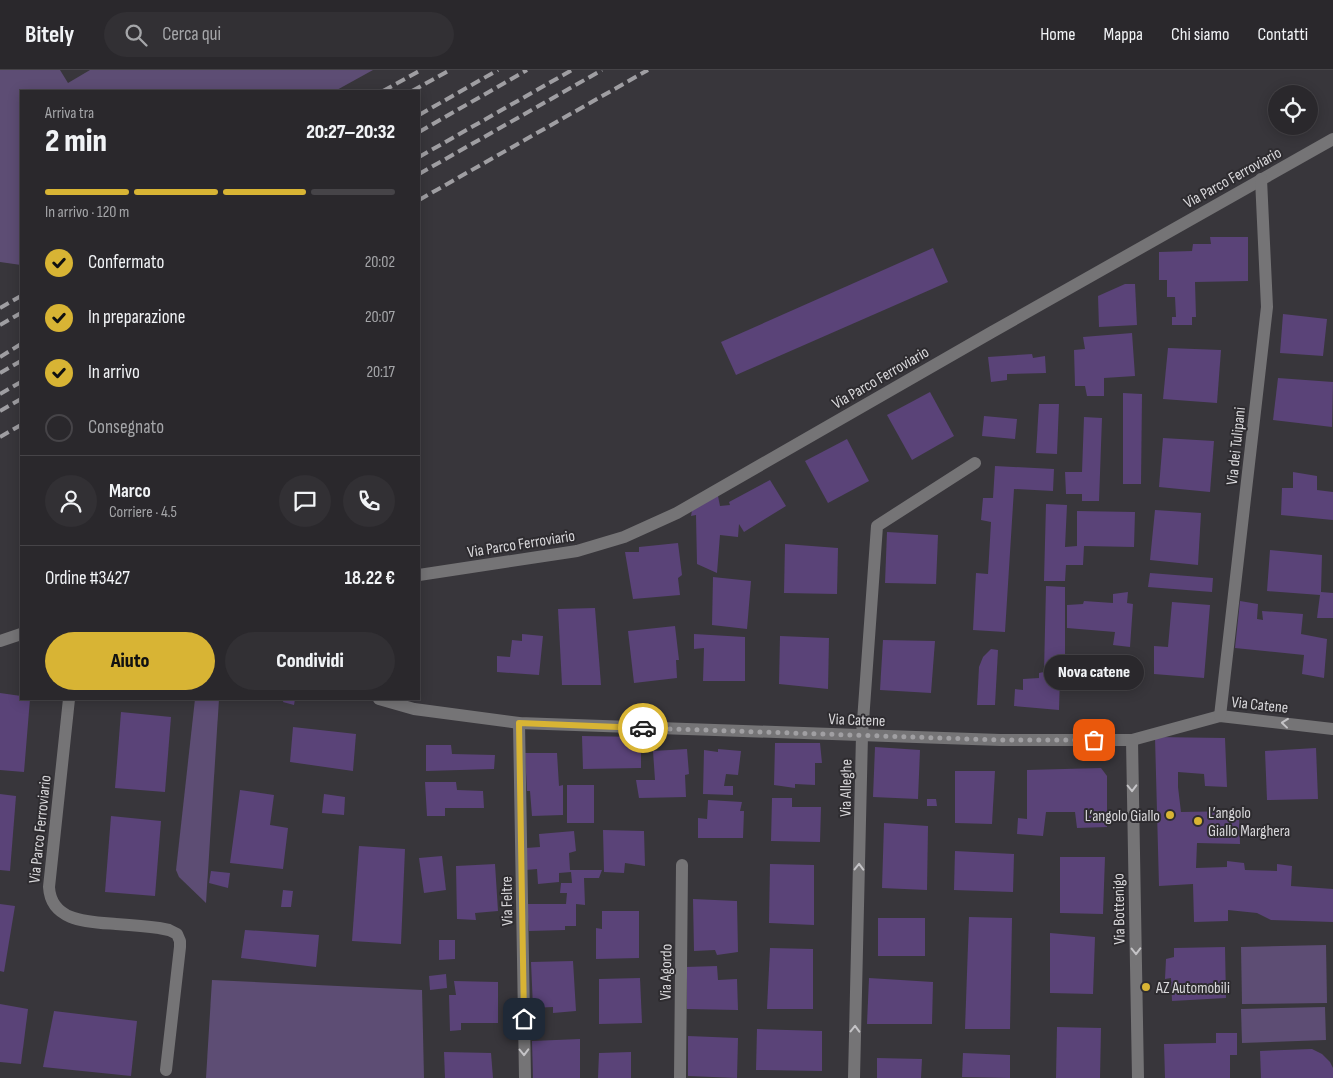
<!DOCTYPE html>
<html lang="it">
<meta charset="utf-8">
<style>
body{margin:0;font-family:"Sofia Sans Condensed",sans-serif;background:#323034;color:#f1f3f6;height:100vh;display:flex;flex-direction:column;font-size:19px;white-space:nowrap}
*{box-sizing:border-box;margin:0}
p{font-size:16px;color:#a5a6a9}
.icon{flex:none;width:28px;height:28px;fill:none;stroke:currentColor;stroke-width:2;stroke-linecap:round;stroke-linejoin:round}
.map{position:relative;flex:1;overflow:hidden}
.drawer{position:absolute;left:20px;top:20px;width:400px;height:610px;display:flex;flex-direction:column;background:#2a282c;border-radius:0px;box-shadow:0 2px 12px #0003,0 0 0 1px #464448}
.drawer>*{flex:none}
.fabs{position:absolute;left:1268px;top:15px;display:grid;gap:10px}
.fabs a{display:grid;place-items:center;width:50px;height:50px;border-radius:50%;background:#2a282c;box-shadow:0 2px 12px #0003,0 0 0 1px #464448;font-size:25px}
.pin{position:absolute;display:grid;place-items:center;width:42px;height:42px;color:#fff;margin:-21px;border-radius:10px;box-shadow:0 2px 8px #0006}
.courier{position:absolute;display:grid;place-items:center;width:50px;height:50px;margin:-25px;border:4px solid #d8b434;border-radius:50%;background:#fff;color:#222;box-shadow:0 1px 6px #0007}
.bubble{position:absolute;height:35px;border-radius:18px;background:#2a282c;box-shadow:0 2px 12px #0003,0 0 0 1px #464448;font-size:16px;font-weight:800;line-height:35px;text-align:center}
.summary em{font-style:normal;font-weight:800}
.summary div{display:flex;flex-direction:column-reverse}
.summary{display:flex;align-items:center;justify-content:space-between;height:85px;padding:0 25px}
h1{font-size:32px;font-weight:800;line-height:38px}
.bar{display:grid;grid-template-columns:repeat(4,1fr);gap:8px 5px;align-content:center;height:60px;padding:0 25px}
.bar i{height:6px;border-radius:4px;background:#464448}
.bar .active{background:#d8b434}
.bar p{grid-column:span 4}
.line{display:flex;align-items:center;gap:12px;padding:0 25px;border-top:1px solid #464448}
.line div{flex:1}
.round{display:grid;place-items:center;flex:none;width:52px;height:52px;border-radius:26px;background:#323034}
ol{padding:0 25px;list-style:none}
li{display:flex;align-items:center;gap:15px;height:55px}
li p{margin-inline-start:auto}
li .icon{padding:5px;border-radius:50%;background:#d8b434;color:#111;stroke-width:4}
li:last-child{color:#a5a6a9}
li i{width:28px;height:28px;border:2px solid #464448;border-radius:50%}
.action{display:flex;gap:10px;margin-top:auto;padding:10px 25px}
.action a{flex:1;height:58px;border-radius:30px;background:#d8b434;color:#111;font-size:20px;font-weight:800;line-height:58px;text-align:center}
.action a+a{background:#323034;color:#f1f3f6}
header{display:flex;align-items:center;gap:30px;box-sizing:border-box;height:70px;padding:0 25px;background:#2a282c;border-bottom:1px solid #464448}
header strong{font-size:24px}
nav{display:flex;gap:28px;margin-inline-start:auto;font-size:18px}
.search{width:350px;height:45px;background:#323034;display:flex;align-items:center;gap:12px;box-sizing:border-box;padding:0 18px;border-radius:28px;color:#a5a6a9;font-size:19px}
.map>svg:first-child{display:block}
</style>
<header>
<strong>Bitely</strong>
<div class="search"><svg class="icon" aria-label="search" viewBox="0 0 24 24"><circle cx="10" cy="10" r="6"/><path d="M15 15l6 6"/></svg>Cerca qui</div>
<nav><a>Home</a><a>Mappa</a><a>Chi siamo</a><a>Contatti</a></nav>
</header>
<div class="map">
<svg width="1333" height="1008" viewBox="0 0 1333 1008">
<rect width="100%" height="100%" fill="#38363b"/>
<g fill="#5d4d74">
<polygon points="0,0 60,0 68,13 90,0 373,0 335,21 21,21 21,195 0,192"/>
<polygon points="195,629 219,629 206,833 179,807 176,800"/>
<polygon points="1326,875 1327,933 1242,934 1241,877"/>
<polygon points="212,910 422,920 424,1008 206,1008"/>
<polygon points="1325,937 1326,970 1242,973 1241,939"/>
</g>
<g fill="#5a4378">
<polygon points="1210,167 1248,167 1248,211 1195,212 1196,247 1192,247 1192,255 1172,255 1172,247 1176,247 1175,227 1167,227 1167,210 1159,210 1159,182 1192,181 1193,174 1211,174"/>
<polygon points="933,178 948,212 736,305 721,272"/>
<polygon points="1125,214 1135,214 1137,255 1099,257 1098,226"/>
<polygon points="1283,244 1327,249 1323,286 1280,283"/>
<polygon points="1132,263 1135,306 1104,308 1104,326 1087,326 1085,316 1075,316 1074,280 1085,279 1083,267"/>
<polygon points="1168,278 1221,280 1217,333 1163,329"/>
<polygon points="1032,284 1033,288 1045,286 1046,303 1007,304 1007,310 991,312 988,287"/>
<polygon points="1278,308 1333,312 1332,357 1273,350"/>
<polygon points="930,322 954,366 912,390 887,345"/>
<polygon points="1123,323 1142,324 1141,414 1123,414"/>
<polygon points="1039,334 1059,334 1057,384 1036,383"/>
<polygon points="984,346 1017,349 1015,369 982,366"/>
<polygon points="1084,347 1102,348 1099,431 1082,431 1082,424 1066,424 1065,402 1082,402"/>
<polygon points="1163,368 1214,371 1210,422 1159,417"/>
<polygon points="847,369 869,411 828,433 805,391"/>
<polygon points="995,396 1054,399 1053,421 1014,419 1005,562 973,560 976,503 988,504 991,452 981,450 983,428 993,428"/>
<polygon points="1293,402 1317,406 1317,420 1333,422 1333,450 1281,445 1282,418 1293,418"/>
<polygon points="770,410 786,436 744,462 739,454 738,467 720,465 717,503 697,494 696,445 691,446 693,435 717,421 720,436 730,435 729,432"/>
<polygon points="1046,434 1067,435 1065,477 1077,476 1077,441 1135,442 1134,477 1084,476 1083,495 1066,495 1065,511 1044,511"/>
<polygon points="1155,440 1201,443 1198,495 1150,490"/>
<polygon points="887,462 938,465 936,514 885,513"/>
<polygon points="678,473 682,505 678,508 680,525 633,529 625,482 639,482 639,477"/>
<polygon points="785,474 838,478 837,524 784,523"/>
<polygon points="1270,480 1322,485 1321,522 1333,523 1333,548 1317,548 1320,525 1267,521"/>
<polygon points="1150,503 1213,508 1212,522 1148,517"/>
<polygon points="713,507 751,511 747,559 712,555"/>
<polygon points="1046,516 1065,517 1065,604 1060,605 1059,640 1014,636 1015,619 1023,620 1023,609 1039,608 1039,603 1044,602"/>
<polygon points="1128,522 1127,533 1133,534 1130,577 1113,575 1115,562 1067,558 1067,535 1083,534 1084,531 1113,533 1113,524"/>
<polygon points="1240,531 1258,534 1257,549 1263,550 1262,541 1303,544 1301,564 1327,569 1324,608 1302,604 1304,585 1235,578"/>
<polygon points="1172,532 1210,535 1204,608 1154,604 1154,576 1168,577"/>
<polygon points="595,538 601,615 562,615 558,539"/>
<polygon points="675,556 679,590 676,590 677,608 634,613 628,561"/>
<polygon points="522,564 543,566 539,605 497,602 497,586 510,587 512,570 522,571"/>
<polygon points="694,564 745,567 745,611 703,611 704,578 694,579"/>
<polygon points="780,566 829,568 828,619 779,614"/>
<polygon points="883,570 935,571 931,623 880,620"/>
<polygon points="991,579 998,580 995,635 977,635 979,597 983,587"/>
<polygon points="0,623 21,626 21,629 30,629 24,702 0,700"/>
<polygon points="284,629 295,629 294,635 283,632"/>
<polygon points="121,642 171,647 165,722 115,718"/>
<polygon points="293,657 356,664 353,701 290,692"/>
<polygon points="582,666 641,667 641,698 583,699"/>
<polygon points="1155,667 1225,668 1227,717 1205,716 1204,704 1178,702 1178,717 1181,742 1239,741 1240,774 1197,773 1196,798 1227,797 1227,791 1244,793 1245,800 1277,801 1277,794 1292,796 1291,816 1333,819 1333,852 1271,850 1257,843 1228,840 1228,851 1194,852 1193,814 1159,816"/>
<polygon points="775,673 820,673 822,693 815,693 815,715 795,714 795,718 774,715"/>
<polygon points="426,675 451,675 452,684 495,685 494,699 426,701"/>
<polygon points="875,677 920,680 918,729 873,727"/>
<polygon points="1316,678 1318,729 1267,730 1265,681"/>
<polygon points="687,679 689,704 685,705 686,727 639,728 636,710 655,710 653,681"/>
<polygon points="718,679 741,681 738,705 726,704 724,716 733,716 733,725 703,724 704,680 718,682"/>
<polygon points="525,683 557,683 559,716 563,715 563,745 532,746 530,721 527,721"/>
<polygon points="1101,698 1107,706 1107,757 1077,758 1075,742 1046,742 1043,766 1017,764 1018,748 1027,749 1027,700"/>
<polygon points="955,701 995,701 992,754 955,753"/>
<polygon points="425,712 456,712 457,720 483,721 484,738 445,738 445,746 427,746"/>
<rect x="567" y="715" width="27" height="38"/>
<polygon points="240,720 274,725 270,755 288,758 283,799 230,793"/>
<polygon points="0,724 16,726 10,801 0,800"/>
<polygon points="324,724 345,727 344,745 322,743"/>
<polygon points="772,728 792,728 792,737 821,737 820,772 771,771"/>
<polygon points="927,729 936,729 937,736 927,736"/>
<polygon points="708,730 742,732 740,741 744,741 743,768 698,768 698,748 707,749"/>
<polygon points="111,746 161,751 155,826 105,822"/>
<polygon points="884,753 928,756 927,820 882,818"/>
<polygon points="603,760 644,761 645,796 625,793 624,803 604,802"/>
<polygon points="574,761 576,781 569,783 570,800 602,800 599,808 584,808 585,835 576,834 576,856 565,856 565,860 529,861 527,834 566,834 567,823 560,823 561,813 572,813 571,802 559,803 559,812 538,814 537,799 526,800 526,778 540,777 539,764"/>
<polygon points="359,776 405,779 401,874 352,871"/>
<polygon points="955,781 1014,784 1013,822 954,820"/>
<polygon points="442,786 446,820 424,823 419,788"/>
<polygon points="1060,787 1105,787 1103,844 1060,843"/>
<polygon points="495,794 498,841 475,843 476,850 457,849 456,796"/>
<polygon points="770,794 814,795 814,855 769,853"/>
<polygon points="211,801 230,803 228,818 209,813"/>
<polygon points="283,820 293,821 291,837 281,837"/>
<polygon points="693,829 737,831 738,882 717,885 715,880 694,881"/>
<polygon points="0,834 15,836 4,902 0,901"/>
<polygon points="602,841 639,841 639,888 596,889 596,858 602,859"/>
<polygon points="969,847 1012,848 1010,959 965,959"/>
<rect x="878" y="848" width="47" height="38"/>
<polygon points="245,860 319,865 316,897 241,888"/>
<polygon points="1050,863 1095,867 1093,924 1050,923"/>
<polygon points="439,870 455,870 455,889 439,890"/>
<polygon points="1225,877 1226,928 1172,931 1171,908 1165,909 1166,889 1174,887 1174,878"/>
<polygon points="770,878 813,879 813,939 767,939"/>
<polygon points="573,891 576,941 553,943 553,937 533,938 531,892"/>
<polygon points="717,896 718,910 737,909 738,940 687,939 687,910 685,897"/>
<polygon points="446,904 447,918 430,920 429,906"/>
<polygon points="640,908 642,953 599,954 599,909"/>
<polygon points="869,908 933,912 932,954 867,954"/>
<polygon points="454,911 498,912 498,953 461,953 461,960 450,961 449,925 456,925"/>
<polygon points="0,934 28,939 21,994 0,992"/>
<polygon points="54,941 137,951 131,1006 43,997"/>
<polygon points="1057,957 1101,958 1100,1008 1056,1008"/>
<polygon points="757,959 822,961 822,1001 756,1000"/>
<polygon points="1216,963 1237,963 1237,985 1230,985 1230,1008 1165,1008 1164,974 1216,973"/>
<polygon points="688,966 738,968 737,1008 688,1006"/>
<polygon points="580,969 580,1008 533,1008 532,971"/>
<polygon points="1312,979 1322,984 1330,992 1333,998 1333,1008 1261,1008 1260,981"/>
<polygon points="444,982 491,983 493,1008 445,1008"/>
<polygon points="631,982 631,1008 598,1008 599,983"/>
<polygon points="963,983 1010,985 1010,1008 962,1007"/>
<polygon points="877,988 922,989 921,1008 877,1008"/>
</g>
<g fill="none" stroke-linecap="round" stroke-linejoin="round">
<g stroke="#757476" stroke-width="12">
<polyline points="419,505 577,481 624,467 677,443 992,262 1333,69"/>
<polyline points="0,571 21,564"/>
<path d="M69,629L49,817C51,852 89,852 116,854C130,855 144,856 159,858L169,860L177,864L180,871V877L166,1000"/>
<polyline points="379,629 414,639 519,653 1000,670 1132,670 1220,646 1333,659"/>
<polyline points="1220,646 1267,237 1261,109"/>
<polyline points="519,653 525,1008"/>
<polyline points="1132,670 1138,1008"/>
<polyline points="680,1008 682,795"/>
<polyline points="854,1008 862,665 877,456 975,393"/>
</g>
<g stroke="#9f9ea2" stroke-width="4" stroke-dasharray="10 5" stroke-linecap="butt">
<polyline points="383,21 421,0"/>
<polyline points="412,21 450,0"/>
<polyline points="419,45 498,0"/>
<polyline points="419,62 527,0"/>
<polyline points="419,87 572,0"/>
<polyline points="419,104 602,0"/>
<polyline points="419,130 648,0"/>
<polyline points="0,238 21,226"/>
<polyline points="0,255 21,243"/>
<polyline points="0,287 21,274"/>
<polyline points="0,303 21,291"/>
<polyline points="0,324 21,312"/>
<polyline points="0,341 21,329"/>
<polyline points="0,367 21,355"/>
</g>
</g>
<defs><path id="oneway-chevron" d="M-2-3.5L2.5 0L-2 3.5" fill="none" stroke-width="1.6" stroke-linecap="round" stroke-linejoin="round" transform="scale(1.25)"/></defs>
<g stroke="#c4c3c6">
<use href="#oneway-chevron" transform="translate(1285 653) rotate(-174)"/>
<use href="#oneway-chevron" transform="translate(1132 718) rotate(89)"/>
<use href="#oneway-chevron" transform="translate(859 797) rotate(-89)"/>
<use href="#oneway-chevron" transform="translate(1136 881) rotate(89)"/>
<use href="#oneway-chevron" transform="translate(855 959) rotate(-89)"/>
<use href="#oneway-chevron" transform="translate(524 982) rotate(89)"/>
</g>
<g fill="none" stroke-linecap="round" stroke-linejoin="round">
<polyline stroke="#a09fa2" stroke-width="5" stroke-dasharray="0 9" points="643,658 1000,670 1094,670"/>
<polyline stroke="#d8b434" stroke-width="6" points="524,949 519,653 643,658"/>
</g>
<g fill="#d8b434" stroke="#2e2c30" stroke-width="2">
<circle cx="1170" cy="745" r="5"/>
<circle cx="1198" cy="751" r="5"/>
<circle cx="1146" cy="917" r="5"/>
</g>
<g text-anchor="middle" stroke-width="4" stroke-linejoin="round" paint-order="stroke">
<g font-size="16" fill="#d8d7da" stroke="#2e2c30">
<text transform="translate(1232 107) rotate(-29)" y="6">Via Parco Ferroviario</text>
<text transform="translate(880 307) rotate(-30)" y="6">Via Parco Ferroviario</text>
<text transform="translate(1235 376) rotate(-84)" y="6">Via dei Tulipani</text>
<text transform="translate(521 473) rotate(-9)" y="6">Via Parco Ferroviario</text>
<text transform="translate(1260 634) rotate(6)" y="6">Via Catene</text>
<text transform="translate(857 649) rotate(2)" y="6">Via Catene</text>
<text transform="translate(845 718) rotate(-89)" y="6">Via Alleghe</text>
<text transform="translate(39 759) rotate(-84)" y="6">Via Parco Ferroviario</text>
<text transform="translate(506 831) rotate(-91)" y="6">Via Feltre</text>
<text transform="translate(1118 839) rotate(-91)" y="6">Via Bottenigo</text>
<text transform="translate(665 902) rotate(-89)" y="6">Via Agordo</text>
</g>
<g font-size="16" fill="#d8d7da" stroke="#2e2c30" text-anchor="start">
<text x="1208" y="748">L’angolo<tspan x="1208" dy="18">Giallo Marghera</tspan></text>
<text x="1160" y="751" text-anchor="end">L’angolo Giallo</text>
<text x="1156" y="923">AZ Automobili</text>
</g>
</g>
</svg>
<div class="fabs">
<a><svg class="icon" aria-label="locate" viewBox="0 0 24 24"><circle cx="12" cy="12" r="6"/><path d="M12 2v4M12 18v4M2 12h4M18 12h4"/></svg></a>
</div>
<div class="pin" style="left:1094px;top:670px;background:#ea580c"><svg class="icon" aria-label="bag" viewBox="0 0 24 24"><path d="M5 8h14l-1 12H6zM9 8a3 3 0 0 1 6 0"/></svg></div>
<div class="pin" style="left:524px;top:949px;background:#1f2937"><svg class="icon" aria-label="home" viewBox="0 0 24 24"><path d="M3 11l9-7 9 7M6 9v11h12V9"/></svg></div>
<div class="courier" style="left:643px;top:658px"><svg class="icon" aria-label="car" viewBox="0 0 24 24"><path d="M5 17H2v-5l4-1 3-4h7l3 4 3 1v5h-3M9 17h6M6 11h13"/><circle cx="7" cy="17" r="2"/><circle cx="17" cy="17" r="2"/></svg></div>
<div class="bubble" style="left:1044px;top:585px;width:100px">Nova catene</div>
<section class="drawer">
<div class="summary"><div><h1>2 min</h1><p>Arriva tra</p></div><em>20:27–20:32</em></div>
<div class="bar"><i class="active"></i><i class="active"></i><i class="active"></i><i></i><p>In arrivo · 120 m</p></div>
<ol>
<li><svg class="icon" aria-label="check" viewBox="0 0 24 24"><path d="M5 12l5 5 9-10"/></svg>Confermato<p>20:02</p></li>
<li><svg class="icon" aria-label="check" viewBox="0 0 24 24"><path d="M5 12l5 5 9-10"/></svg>In preparazione<p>20:07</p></li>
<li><svg class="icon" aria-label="check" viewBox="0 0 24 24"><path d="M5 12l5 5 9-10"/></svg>In arrivo<p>20:17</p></li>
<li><i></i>Consegnato</li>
</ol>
<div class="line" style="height:90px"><a class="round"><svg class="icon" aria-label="person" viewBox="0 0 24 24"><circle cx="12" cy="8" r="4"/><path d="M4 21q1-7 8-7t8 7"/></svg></a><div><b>Marco</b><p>Corriere · 4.5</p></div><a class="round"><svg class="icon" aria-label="chat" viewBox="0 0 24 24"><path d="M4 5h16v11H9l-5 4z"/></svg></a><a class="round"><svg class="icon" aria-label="phone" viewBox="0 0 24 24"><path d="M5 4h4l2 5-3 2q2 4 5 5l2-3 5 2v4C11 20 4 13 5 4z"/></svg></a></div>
<div class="line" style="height:65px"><div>Ordine #3427</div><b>18.22 €</b></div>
<div class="action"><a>Aiuto</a><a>Condividi</a></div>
</section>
</div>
